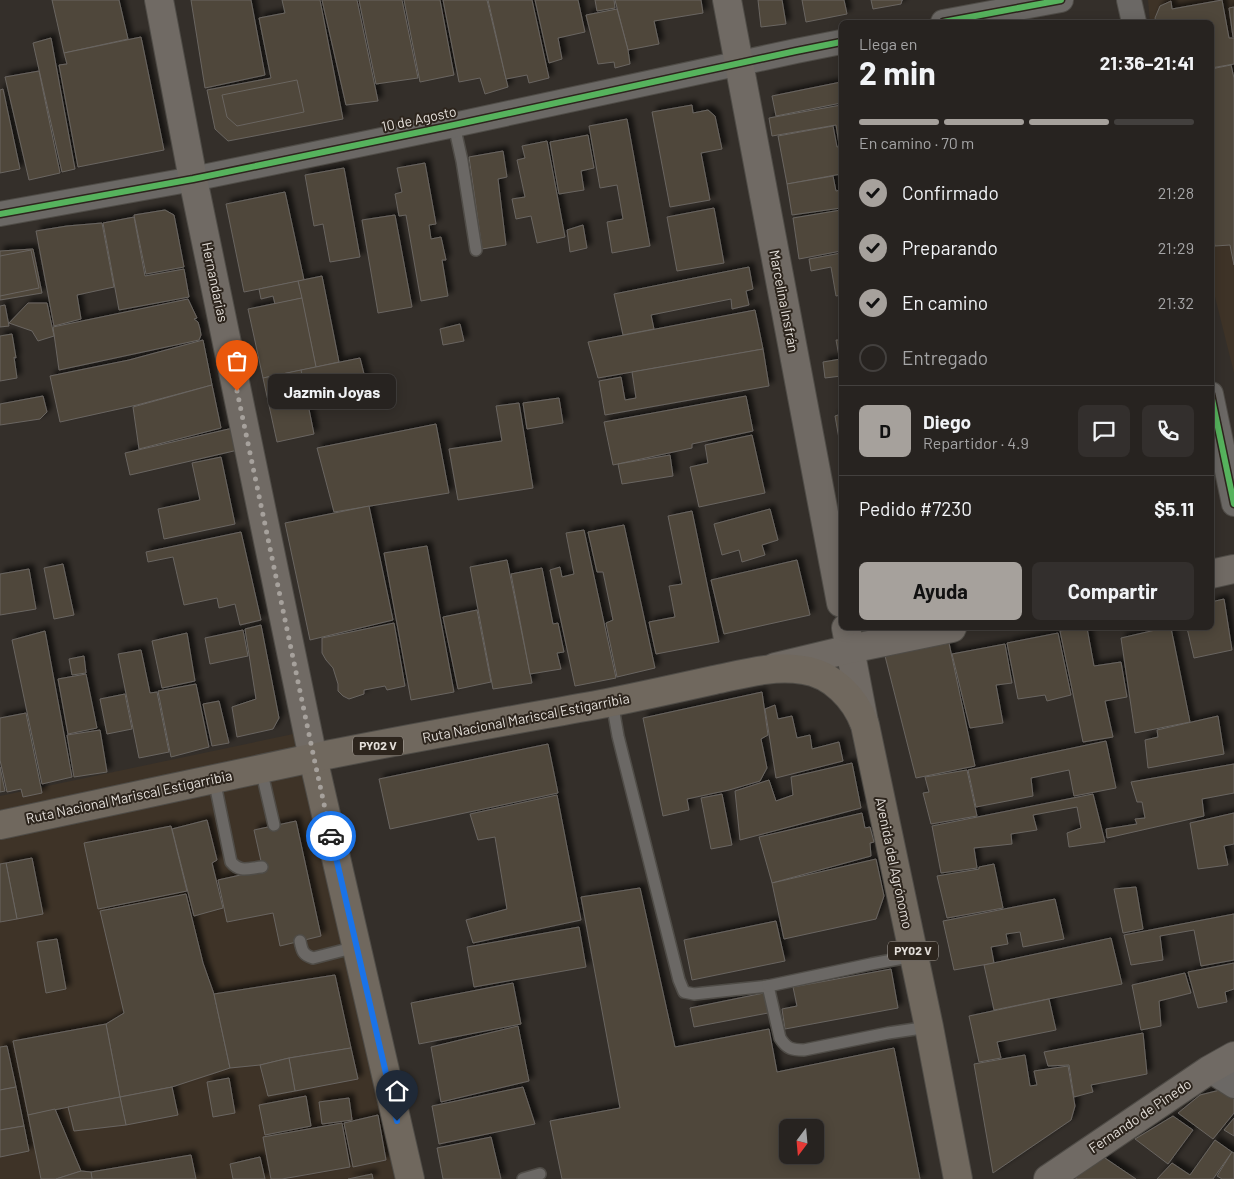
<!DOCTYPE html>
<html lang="es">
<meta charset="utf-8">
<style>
body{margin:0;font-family:Barlow,sans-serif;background:#332f2d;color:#f1f3f6;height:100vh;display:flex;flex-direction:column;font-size:19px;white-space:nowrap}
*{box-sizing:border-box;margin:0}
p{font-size:16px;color:#a4a4a5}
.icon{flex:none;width:28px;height:28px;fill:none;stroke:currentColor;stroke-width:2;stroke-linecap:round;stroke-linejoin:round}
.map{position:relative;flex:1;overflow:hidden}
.side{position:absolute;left:839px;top:20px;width:375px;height:610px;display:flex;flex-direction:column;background:#272320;border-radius:8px;box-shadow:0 2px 12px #0003,0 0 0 1px #43403e}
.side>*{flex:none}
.needle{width:32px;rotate:196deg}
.buttons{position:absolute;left:779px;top:1119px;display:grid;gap:10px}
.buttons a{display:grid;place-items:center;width:45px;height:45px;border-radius:8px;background:#272320;box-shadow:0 2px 12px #0003,0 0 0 1px #43403e;font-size:25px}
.pin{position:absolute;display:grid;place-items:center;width:42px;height:42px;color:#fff;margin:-51px -21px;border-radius:50% 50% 50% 0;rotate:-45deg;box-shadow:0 0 5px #0007}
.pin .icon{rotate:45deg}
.courier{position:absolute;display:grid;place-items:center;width:50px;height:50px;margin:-25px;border:4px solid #1a73e8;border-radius:50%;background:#fff;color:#222;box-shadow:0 1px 6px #0007}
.bubble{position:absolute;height:35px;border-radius:8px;background:#272320;box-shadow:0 2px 12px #0003,0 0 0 1px #43403e;font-size:16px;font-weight:700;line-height:35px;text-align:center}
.summary em{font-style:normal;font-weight:700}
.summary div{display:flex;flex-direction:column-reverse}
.summary{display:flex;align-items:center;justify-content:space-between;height:85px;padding:0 20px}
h1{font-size:32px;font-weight:700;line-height:38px}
.bar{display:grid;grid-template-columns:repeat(4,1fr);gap:8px 5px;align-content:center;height:60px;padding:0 20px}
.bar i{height:6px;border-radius:4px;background:#43403e}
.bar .active{background:#a6a19c}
.bar p{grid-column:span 4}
.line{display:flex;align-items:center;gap:12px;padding:0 20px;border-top:1px solid #43403e}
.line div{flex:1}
.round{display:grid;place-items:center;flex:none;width:52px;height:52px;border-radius:8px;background:#332f2d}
ol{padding:0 20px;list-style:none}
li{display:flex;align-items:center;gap:15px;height:55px}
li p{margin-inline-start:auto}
li .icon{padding:5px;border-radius:50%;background:#a6a19c;color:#111;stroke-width:4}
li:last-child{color:#a4a4a5}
li i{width:28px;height:28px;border:2px solid #43403e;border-radius:50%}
.primary-button{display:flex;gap:10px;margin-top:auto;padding:10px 20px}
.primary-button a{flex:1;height:58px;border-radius:8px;background:#a6a19c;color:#111;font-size:20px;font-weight:700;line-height:58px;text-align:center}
.primary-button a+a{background:#332f2d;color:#f1f3f6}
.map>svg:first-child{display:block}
</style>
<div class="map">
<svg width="1234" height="1179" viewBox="0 0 1234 1179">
<defs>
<filter id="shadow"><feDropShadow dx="4.5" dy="-4.5" stdDeviation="2.5" flood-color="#0009"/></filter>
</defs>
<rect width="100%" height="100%" fill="#342f2a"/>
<g fill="#3e3327">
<polygon points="1148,0 1234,0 1234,373 1211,281 1211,22 1150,22"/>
<polygon points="317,729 417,1179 0,1179 0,796"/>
</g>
<g fill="#50473a" stroke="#696561" fill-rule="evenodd" filter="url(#shadow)">
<polygon points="52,0 119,0 128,39 64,53"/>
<polygon points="191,0 251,0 265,75 205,88"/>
<polygon points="282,0 320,0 343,119 228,141 215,129 207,90 271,78 259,18 285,13"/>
<polygon points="322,0 357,0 378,101 346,105"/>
<polygon points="359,0 402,0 418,78 376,84"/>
<polygon points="404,0 440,0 454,75 420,82"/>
<polygon points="443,0 487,0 508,87 485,94 480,78 459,82"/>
<polygon points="488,0 532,0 549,78 529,83 527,75 506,79"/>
<polygon points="535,0 578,0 585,32 558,38 562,59 549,63"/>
<polygon points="595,0 614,0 615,8 597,11"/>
<polygon points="615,0 701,0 703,13 654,21 659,44 628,50"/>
<polygon points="758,0 782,0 786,24 761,27"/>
<polygon points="802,0 844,0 847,14 806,22"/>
<polygon points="871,0 903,0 902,0 901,4 873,9"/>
<polygon points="1222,0 1229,38 1234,38 1234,64 1211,68 1211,22 1156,22 1155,18 1160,6 1171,1 1172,9"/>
<polygon points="1234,7 1234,37 1233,37 1229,8"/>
<polygon points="617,9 628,50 630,64 615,68 614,62 598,64 586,15"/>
<polygon points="141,37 164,150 78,167 59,65 67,64 64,53"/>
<polygon points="51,38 75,169 62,172 33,43"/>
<polygon points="1231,65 1234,78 1234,265 1230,245 1215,246 1211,224 1211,69"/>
<polygon points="39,71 60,173 29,180 5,77"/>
<polygon points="297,80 304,112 237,126 227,117 222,95"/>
<polygon points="841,82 841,103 776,116 772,96"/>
<polygon points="3,89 20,169 0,173 0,90"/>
<polygon points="692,105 693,113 708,110 715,116 722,149 701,153 710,200 670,207 652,112"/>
<polygon points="841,105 841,144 839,144 836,125 772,136 769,118"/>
<polygon points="627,119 650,246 612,253 607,222 623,219 617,185 600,188 589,126"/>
<polygon points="833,126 837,147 841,146 841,174 787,184 778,136"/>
<polygon points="588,135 594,168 581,171 584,190 559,194 550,142"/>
<polygon points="547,141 565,237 537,243 531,216 516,219 512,199 525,197 517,160 525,158 522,146"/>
<polygon points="503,151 507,177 498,179 506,245 482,249 469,157"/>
<polygon points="425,163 436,224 429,225 431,239 441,237 446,260 442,260 448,296 421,301 406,215 399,216 395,194 402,192 397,168"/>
<polygon points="344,168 360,257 330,262 323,224 314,226 305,175"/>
<polygon points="833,176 836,191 841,190 841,208 792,215 787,184"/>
<polygon points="285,192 304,280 244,292 226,204"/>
<polygon points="714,208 724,263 677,271 667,217"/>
<polygon points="165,210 174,215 184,267 146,274 134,215"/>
<polygon points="841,210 841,251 799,259 793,218"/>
<polygon points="395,215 412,307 378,313 362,220"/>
<polygon points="134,217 145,276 184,269 189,297 119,310 103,223"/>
<polygon points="102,223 114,287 77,295 81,319 54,326 36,231 67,226"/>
<polygon points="583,225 587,248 570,252 567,230"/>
<polygon points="33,249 42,293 0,300 0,251"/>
<polygon points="31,250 39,288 0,296 0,256"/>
<polygon points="841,253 841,295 836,296 831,267 811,271 809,259"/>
<polygon points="749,267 753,289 746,291 749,305 732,309 731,299 651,315 654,329 623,335 614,294"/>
<polygon points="322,276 339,362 316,367 298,281"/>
<polygon points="298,281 302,298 275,304 273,296 261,299 259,289"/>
<polygon points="302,298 316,367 263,378 248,309"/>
<polygon points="188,299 197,318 194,319 198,322 200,329 201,335 199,340 59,370 53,327"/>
<polygon points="28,303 47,303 54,336 38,341 32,331 9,323"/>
<polygon points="5,305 9,326 0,327 0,306"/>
<polygon points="755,310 763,349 598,378 588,342"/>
<polygon points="460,324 464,341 443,345 440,329"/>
<polygon points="12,334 16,358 14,357 17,378 0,381 0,336"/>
<polygon points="203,340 212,385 137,405 60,422 50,376 129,360"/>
<polygon points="836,340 841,340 841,356 839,356"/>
<polygon points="763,349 769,386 605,415 599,381 621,377 625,400 636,398 632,372"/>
<polygon points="360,358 367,386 307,398 301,370"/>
<polygon points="841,359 841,376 825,378 823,362"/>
<polygon points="301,370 314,434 277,442 263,378"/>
<polygon points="212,385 221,428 139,449 133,407"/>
<polygon points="43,396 47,412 40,419 0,425 0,404"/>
<polygon points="746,396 753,431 692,444 692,448 613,465 604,422"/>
<polygon points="559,398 563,423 527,429 523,403"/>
<polygon points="519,403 533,488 458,500 449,449 502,441 496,406"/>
<polygon points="841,414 841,450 835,416"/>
<polygon points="436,424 449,493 334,512 317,448"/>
<polygon points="233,428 238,450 130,475 125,453"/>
<polygon points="752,435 765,493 699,507 690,467 708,463 705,445"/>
<polygon points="670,455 673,476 622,484 618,464"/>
<polygon points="221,457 235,524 164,539 158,509 200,500 192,463"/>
<polygon points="369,506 393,620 310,640 285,523"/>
<polygon points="770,509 778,540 762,545 765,555 742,562 739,550 722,555 714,524"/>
<polygon points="692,511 719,642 656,654 649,622 675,617 669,586 682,584 668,516"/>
<polygon points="624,525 655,668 617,677 606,623 613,620 603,572 597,572 588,532"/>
<polygon points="584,530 616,678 575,686 550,570 560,567 562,577 574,574 566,533"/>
<polygon points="241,532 261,620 240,625 235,604 219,608 217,598 184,605 173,557 148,562 146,552"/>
<polygon points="427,546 454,692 411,700 384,553"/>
<polygon points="507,560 532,683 493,689 470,567"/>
<polygon points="797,560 810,615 724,634 711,580"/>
<polygon points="63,564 74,615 54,619 44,568"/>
<polygon points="542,568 553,624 558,623 564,652 557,653 561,669 530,674 511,574"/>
<polygon points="29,569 36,609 0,615 0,574"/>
<polygon points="1224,599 1232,650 1194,658 1187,628 1211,628 1211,602"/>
<polygon points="477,610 491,682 458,689 443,617"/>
<polygon points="394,623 405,686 387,690 385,686 364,690 364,694 349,699 343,696 338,691 338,684 333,668 326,660 322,653 322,638"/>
<polygon points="261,625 279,718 273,729 237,737 232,707 256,699 245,629"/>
<polygon points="1077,628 1087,628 1094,666 1121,662 1127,697 1105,701 1113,737 1083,742 1060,631"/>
<polygon points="1164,628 1171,628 1190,722 1135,733 1121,638"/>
<polygon points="243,630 248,656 210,664 205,638"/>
<polygon points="45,631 72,777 42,784 12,640"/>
<polygon points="187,633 195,681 162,688 152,641"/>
<polygon points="1058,633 1071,695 1047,701 1045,695 1018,699 1007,643"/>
<polygon points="949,643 975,766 916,778 885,656"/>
<polygon points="1005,644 1012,683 996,685 1003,723 970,728 952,654"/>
<polygon points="141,650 150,693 157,692 169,752 139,758 118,654"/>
<polygon points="84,656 86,673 72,675 69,659"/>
<polygon points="86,674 97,728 68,734 58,679"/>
<polygon points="196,684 209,747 171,757 158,691"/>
<polygon points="762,692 768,735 761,739 767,768 760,781 729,790 687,799 689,810 663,816 643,718"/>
<polygon points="125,694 132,729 107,734 100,699"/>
<polygon points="219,701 229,743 212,746 203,704"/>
<polygon points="775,705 778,719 792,716 797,738 810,735 812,749 839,742 843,761 776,778 765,709"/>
<polygon points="26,713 42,793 23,797 21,789 7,792 0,760 0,718"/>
<polygon points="1218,716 1224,754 1148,768 1145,740 1158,737 1157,730"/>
<polygon points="100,730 107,772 74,777 67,735"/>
<polygon points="1106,741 1116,788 1074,796 1069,770 1031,778 1033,796 976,807 968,770"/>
<polygon points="548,744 558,793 390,829 379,779"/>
<polygon points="852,763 861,808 740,840 735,791 769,780 776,801 793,795 791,777"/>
<polygon points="1234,764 1234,793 1202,799 1204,816 1107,838 1106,829 1137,824 1135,819 1145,818 1142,802 1137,802 1131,782"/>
<polygon points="0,767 5,791 0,792"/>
<polygon points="967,770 977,816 931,824 923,793 929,792 925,777"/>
<polygon points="722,794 732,845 711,849 701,798"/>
<polygon points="1093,794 1105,842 1069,847 1067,833 1081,828 1077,807 1033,815 1037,830 1011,834 1012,844 974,848 977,868 941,873 932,826"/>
<polygon points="557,795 581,920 473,943 466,920 507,909 495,837 478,840 470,814"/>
<polygon points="862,813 865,828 870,827 874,842 870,843 871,856 772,883 759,837"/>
<polygon points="1234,813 1234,844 1224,846 1228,865 1198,869 1190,823"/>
<polygon points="207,820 217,860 212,863 223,908 194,916 172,829"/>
<polygon points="296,821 321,936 280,946 273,913 227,922 218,880 263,870 254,830"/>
<polygon points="171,826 187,891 98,909 84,843"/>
<polygon points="32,858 43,914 17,919 6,863"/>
<polygon points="876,859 884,896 876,919 784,939 772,883"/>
<polygon points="6,863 17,919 0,922 0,864"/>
<polygon points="994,864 1003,908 947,918 937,876 979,869 979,867"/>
<polygon points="1136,887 1143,929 1123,933 1114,889"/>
<path d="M640,888L675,1047L769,1029L777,1072L894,1048L920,1179H562L550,1121L620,1108L581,897ZM788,1128H815V1155H788Z"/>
<polygon points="186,894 203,963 214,994 230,1068 172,1087 120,1097 106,1024 124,1013 100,911"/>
<polygon points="1055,899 1064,939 1023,947 1020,932 1006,934 1008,944 991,947 994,963 954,970 943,921"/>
<polygon points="1234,914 1234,960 1201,966 1194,930 1160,936 1163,960 1131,965 1124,935"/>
<polygon points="776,921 785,961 692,980 684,940"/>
<polygon points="579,927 586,967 474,987 467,947"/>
<polygon points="1111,938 1122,984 994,1010 984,965"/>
<polygon points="57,939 66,989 46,993 37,942"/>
<polygon points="1234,963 1234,989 1225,992 1227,1002 1198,1008 1188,972"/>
<polygon points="891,969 898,1008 785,1029 782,1009 797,1006 793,987"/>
<polygon points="1185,973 1191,993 1159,1001 1161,1026 1141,1030 1132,985"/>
<polygon points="335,975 351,1048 289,1058 260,1065 230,1068 214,994"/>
<polygon points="513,983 521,1024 419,1044 411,1003"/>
<polygon points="764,993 768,1013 694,1027 690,1008"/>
<polygon points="1049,999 1056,1030 997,1042 1001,1058 979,1062 969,1016"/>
<polygon points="106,1024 120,1097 28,1115 13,1041"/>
<polygon points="518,1026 529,1081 441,1102 431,1047"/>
<polygon points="1143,1033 1147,1074 1091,1085 1093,1092 1074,1097 1069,1065 1048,1066 1044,1052"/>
<polygon points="7,1046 16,1087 0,1090 0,1047"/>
<polygon points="351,1048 358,1079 295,1091 289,1058"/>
<polygon points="1025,1055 1030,1086 1037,1085 1034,1071 1068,1066 1075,1106 1071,1120 993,1173 974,1064"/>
<polygon points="289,1058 295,1091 268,1096 260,1065"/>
<polygon points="229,1078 235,1113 213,1117 207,1082"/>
<polygon points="16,1087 24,1126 0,1130 0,1090"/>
<polygon points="172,1087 178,1115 126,1125 120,1097"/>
<polygon points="523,1087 535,1124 439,1144 432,1106"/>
<polygon points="1224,1089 1234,1091 1234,1113 1213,1139 1178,1113 1200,1095"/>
<polygon points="306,1096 311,1126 265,1135 259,1105"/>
<polygon points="120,1097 126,1125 74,1131 68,1107"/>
<polygon points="349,1098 352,1120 322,1124 319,1102"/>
<polygon points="55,1109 81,1171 56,1179 41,1179 28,1115"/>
<polygon points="378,1115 386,1160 353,1167 344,1123"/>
<polygon points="1173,1116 1193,1130 1168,1164 1135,1139"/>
<polygon points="1234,1118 1234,1136 1224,1130"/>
<polygon points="342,1123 350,1167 282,1179 271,1179 263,1137"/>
<polygon points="24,1126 29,1151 0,1157 0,1130"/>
<polygon points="491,1137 501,1179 443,1179 437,1148"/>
<polygon points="1215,1140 1232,1152 1213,1179 1157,1179 1172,1163 1190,1175"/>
<polygon points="1232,1152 1234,1153 1234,1179 1222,1179 1217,1176"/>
<polygon points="191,1155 196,1179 92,1179 91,1172"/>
<polygon points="1102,1156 1136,1179 1077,1179 1070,1175"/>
<polygon points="260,1157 265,1179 233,1179 230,1164"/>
<polygon points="81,1171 91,1172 92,1179 56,1179"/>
<polygon points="372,1174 373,1179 348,1179"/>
</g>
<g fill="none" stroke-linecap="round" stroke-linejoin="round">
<g stroke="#4f4c47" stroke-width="14">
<g id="service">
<polyline points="454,125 462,161 476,250"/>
<path d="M612,702L618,736L679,980L684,992L694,994L768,986L780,1038C787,1049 792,1050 804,1050L888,1033L929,1027"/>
<polyline points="261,769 274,825"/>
<path d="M214,779L231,862C240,873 249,868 262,867"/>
<path d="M300,941C302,951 303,955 313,958L356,947"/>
<polyline points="768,986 871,964 914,956"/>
<polyline points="523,1179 540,1174"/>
</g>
</g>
<g stroke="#4f4c47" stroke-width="26">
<g id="minor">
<polyline points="1129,0 1134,22"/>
<polyline points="943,22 1061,0"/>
<polyline points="0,214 193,179 454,125 796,51 841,42"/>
<polyline points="1211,394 1234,504"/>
<polyline points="1209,1070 1234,1086"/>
</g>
</g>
<g stroke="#4f4c47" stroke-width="30">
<g id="secondary">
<polyline points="159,0 193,179 313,758"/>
<polyline points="727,0 841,603"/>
<polyline points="1211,574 1234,569"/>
<polyline points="846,628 864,722"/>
<polyline points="775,667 850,649 952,628"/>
<polyline points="1048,1179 1209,1070 1234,1056"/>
</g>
</g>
<g stroke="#4f4c47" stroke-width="30">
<g id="trunk">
<polyline points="313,758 410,1179"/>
<path d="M0,825C104,803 208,780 312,758C410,738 508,721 607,703C642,696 678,688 714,680C743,674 773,665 803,670C832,674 855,698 865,725L929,1027L958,1179"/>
</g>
</g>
<use href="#service" stroke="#6b6865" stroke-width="11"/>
<use href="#minor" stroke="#6b6865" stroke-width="24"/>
<use href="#secondary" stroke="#706a64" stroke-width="28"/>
<use href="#trunk" stroke="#70685e" stroke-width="28"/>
<g stroke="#2d251d" stroke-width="9">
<g id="cycleway">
<polyline points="943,22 1061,0"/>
<polyline points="0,214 193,179 454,125 796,51 841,42"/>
<polyline points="1211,394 1234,504"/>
</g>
</g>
<use href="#cycleway" stroke="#56b35d" stroke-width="6"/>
</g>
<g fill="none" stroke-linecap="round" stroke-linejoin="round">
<polyline stroke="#a6a19c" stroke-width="5" stroke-dasharray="0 9" points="237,391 314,758 331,836"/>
<polyline stroke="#1a73e8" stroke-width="6" points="331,836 397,1121"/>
</g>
<g text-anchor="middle" stroke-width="4" stroke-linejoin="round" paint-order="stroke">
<g fill="#2d251d" stroke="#ada7a1" stroke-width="1">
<rect x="353" y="736.5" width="50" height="19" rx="4"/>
<rect x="888" y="941.5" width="50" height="19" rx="4"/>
</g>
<g font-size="12" font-weight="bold" fill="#e4dfda">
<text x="378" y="750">PY02 V</text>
<text x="913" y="955">PY02 V</text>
</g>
<g font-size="14" fill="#e4dfda" stroke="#2d251d">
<text transform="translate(419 119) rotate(-12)" y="5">10 de Agosto</text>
<text transform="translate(215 282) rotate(78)" y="5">Hernandarias</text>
<text transform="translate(784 301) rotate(79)" y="5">Marcelina Insfrán</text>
<text transform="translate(526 718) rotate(-11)" y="5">Ruta Nacional Mariscal Estigarribia</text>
<text transform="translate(129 797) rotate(-12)" y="5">Ruta Nacional Mariscal Estigarribia</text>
<text transform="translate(894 863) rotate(78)" y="5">Avenida del Agrónomo</text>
<text transform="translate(1140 1116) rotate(-34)" y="5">Fernando de Pinedo</text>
</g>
</g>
</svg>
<div class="buttons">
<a><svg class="needle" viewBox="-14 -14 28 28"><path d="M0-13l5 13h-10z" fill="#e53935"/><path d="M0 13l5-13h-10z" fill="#a4a4a5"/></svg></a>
</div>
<div class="pin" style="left:237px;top:391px;background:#ea580c"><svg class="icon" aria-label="bag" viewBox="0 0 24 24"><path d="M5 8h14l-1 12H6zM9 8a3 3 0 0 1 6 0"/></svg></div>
<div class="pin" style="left:397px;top:1121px;background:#1f2937"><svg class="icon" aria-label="home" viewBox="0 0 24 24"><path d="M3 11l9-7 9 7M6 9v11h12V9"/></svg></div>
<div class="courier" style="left:331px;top:836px"><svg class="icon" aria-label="car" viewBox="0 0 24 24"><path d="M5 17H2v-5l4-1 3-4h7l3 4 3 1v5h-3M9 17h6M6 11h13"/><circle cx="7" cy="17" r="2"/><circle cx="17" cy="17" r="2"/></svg></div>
<div class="bubble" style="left:268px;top:374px;width:128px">Jazmin Joyas</div>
<section class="side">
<div class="summary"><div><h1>2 min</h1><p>Llega en</p></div><em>21:36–21:41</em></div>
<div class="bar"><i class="active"></i><i class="active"></i><i class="active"></i><i></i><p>En camino · 70 m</p></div>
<ol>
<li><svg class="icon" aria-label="check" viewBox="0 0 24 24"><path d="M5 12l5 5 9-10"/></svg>Confirmado<p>21:28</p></li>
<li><svg class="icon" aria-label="check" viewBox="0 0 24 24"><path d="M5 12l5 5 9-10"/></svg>Preparando<p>21:29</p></li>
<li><svg class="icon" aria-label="check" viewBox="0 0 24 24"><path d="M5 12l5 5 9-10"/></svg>En camino<p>21:32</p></li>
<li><i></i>Entregado</li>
</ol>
<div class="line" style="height:90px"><b class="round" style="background:#a6a19c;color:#111">D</b><div><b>Diego</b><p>Repartidor · 4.9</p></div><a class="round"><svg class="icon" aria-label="chat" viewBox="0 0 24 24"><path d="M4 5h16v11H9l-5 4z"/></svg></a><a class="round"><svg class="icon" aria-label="phone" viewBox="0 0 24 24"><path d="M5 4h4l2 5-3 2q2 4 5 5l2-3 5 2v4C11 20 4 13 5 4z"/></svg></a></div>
<div class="line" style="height:65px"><div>Pedido #7230</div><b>$5.11</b></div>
<div class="primary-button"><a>Ayuda</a><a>Compartir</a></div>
</section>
</div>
